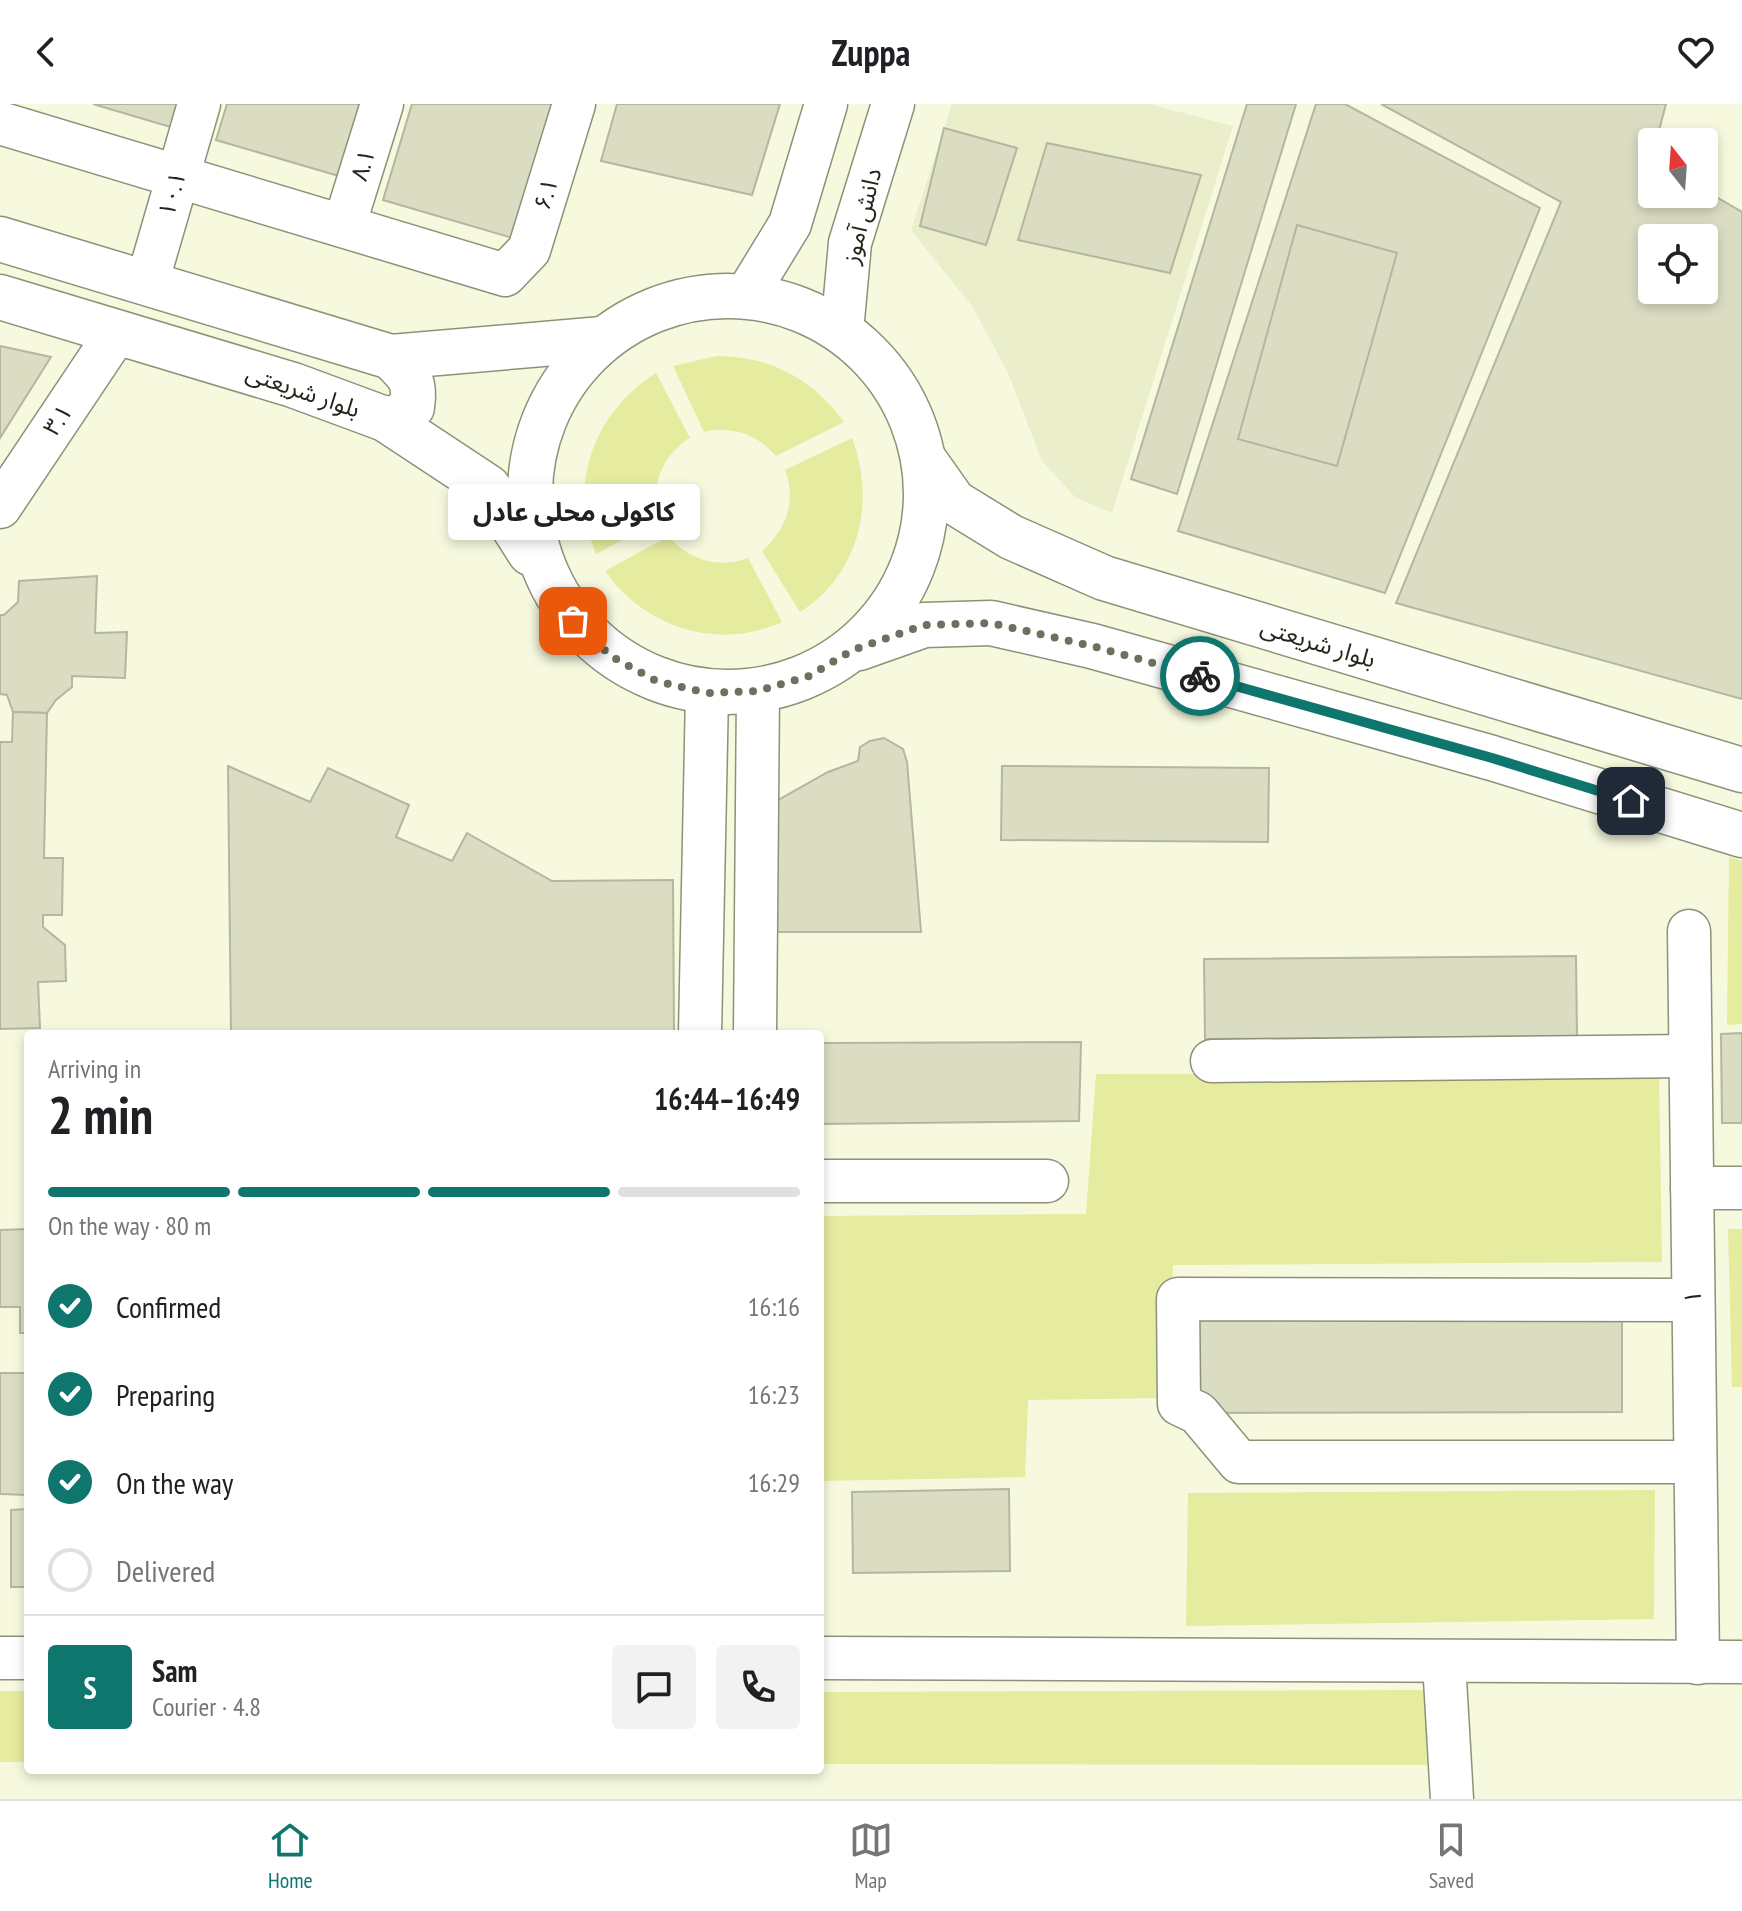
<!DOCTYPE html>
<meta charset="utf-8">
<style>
body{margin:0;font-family:"PT Sans Narrow","Noto Sans Arabic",sans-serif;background:#f2f2f2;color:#202124;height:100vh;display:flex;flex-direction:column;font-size:30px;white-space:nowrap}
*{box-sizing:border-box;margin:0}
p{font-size:26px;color:#757577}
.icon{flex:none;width:44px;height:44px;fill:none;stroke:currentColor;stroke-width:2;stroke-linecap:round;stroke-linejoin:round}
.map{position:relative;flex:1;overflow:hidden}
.details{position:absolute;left:24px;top:926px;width:800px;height:744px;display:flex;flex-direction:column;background:#fff;border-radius:8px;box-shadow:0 4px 12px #0003}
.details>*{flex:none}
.needle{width:52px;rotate:343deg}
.buttons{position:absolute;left:1638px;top:24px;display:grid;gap:16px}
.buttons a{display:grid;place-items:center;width:80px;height:80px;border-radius:8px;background:#fff;box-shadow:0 4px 12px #0003;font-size:40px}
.pin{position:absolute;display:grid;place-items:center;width:68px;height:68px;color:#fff;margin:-34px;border-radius:16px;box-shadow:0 4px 12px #0006}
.courier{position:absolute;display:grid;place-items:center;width:80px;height:80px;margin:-40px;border:6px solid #0f766e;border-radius:50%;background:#fff;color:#222;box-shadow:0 2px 10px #0007}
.bubble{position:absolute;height:56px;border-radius:8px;background:#fff;box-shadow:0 4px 12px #0003;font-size:26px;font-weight:700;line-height:56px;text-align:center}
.headline em{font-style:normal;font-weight:700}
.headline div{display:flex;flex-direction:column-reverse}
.headline{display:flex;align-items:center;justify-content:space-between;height:136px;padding:0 24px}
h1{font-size:52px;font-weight:700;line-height:60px}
.bar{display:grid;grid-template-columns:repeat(4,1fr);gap:12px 8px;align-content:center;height:96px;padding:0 24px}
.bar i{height:10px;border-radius:6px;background:#e0e0e0}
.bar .active{background:#0f766e}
.bar p{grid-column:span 4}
.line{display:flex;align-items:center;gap:20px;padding:0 24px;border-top:2px solid #e0e0e0}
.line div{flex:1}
.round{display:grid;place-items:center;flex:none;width:84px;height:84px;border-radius:8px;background:#f2f2f2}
ol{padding:0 24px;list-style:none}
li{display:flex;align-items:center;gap:24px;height:88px}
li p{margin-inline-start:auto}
li .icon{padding:8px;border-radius:50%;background:#0f766e;color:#fff;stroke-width:4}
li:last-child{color:#757577}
li i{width:44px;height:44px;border:4px solid #e0e0e0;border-radius:50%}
header{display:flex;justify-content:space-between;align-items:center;height:104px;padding:0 24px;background:#fff;font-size:36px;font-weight:700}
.dock{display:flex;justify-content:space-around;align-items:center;height:112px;border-top:2px solid #e0e0e0;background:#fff;font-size:22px;color:#757577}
.dock a{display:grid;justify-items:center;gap:4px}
.dock .active{color:#0f766e}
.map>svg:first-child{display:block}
</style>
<header><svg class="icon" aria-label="back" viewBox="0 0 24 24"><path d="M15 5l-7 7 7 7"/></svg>Zuppa<svg class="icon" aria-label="heart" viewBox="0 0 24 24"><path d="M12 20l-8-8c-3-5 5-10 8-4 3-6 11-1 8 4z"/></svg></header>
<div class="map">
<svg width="1742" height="1695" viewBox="0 0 1742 1695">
<rect width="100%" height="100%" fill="#f6f9de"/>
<polygon fill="#eaeecb" points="952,0 1149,0 1233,22 1112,409 1075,393 1042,357 1008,269 972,202 911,126"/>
<g fill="#e5eb9f">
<path d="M717,252C770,252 813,275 844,318L776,352C757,330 732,322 704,328L673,262Z"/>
<path d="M656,269L690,334C661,351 649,385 660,416L596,450C567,381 594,308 656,269Z"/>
<path d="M852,334C876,397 860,470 800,508L762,447C786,426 797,397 785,366Z"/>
<path d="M669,432C688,456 719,465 748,454L782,518C718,547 645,524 605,467Z"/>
<polygon points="1729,753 1742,757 1742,920 1727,921"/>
<polygon points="1659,969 1662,1158 1173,1161 1165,1294 1028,1296 1025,1373 820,1377 820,1112 1086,1110 1096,970"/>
<polygon points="1728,1125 1742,1125 1742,1283 1732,1283"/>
<polygon points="1655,1386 1654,1515 1186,1522 1188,1389"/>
<polygon points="1424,1586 1427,1661 820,1660 820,1588"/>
<rect x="0" y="1587" width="28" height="71"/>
</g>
<g fill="#dbddc3" stroke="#b4b69d" stroke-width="2" fill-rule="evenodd">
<polygon points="93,0 182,0 174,24"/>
<polygon points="227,0 372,0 349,75 216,36"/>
<polygon points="412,0 556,0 516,135 383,96"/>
<polygon points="617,0 780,0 752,91 601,57"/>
<polygon points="1247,0 1296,0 1177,390 1131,375"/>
<polygon points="1316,0 1345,0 1540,104 1385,489 1178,427"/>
<path d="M1381,0H1666L1656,38H1652V90H1704V86L1742,108V595L1396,499L1561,98ZM1652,134H1704V186H1652Z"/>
<polygon points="944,24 1017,44 986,141 920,122"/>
<polygon points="1047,39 1201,71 1170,169 1018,136"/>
<polygon points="1297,121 1397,149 1337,362 1238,335"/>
<polygon points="0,242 51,253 0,334"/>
<polygon points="97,472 95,529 127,528 125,574 72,572 72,583 56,596 47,609 13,608 7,591 0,590 0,511 4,511 18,498 19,477"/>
<polygon points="13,608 47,609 44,754 63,754 62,811 43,811 43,823 65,841 66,877 38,878 40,924 0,925 0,638 12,638"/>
<polygon points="884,634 903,645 907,658 921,828 756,828 757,708 828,668 858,657 860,643 870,637"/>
<polygon points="228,662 310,698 328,664 409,701 396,733 452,757 467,729 552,777 673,776 674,930 231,930"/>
<polygon points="1002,662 1269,664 1268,738 1001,736"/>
<polygon points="1576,852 1577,932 1205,935 1204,855"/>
<polygon points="1742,929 1742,1019 1722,1019 1721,930"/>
<polygon points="1081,938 1079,1017 820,1020 820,939"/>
<polygon points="28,1125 28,1229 20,1229 20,1203 0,1203 0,1126"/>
<polygon points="1622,1213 1622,1308 1198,1309 1198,1215"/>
<polygon points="0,1269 28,1269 28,1391 0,1390"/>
<polygon points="1009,1385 1010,1467 853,1469 852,1388"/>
<polygon points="28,1405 28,1483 11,1483 11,1406"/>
</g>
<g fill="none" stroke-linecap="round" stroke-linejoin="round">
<g stroke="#8e9178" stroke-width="45">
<g id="minor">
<polyline points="0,19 505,171 529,146 574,0"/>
<polyline points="344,122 382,0"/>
<polyline points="147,179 199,0"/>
<polyline points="746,192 790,120 826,0"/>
<polyline points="842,227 850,139 893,0"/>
<polyline points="0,403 117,228"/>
<polyline points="1689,827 1698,1559"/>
<polyline points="700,930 707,589"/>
<polyline points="755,930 758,587"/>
<polyline points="1212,957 1690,952"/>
<polyline points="820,1077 1047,1077"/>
<polyline points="1692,1084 1742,1084"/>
<polyline points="1693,1196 1178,1195 1179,1300 1198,1309 1239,1358 1695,1358"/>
<polyline points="0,1554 28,1554"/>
<polyline points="820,1554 1742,1558"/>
<polyline points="1444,1558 1452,1695"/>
</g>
</g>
<g stroke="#8e9178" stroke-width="47">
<g id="major">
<polyline points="0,135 391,253 602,235"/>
<circle cx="728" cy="390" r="198"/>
<polyline points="0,193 293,281 385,315 488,383 530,449"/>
<path d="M385,315L398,313L412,303C416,276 409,271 391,253"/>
<polyline points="925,357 954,398 1011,433 1104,474 1742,666"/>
<polyline points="859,544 924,521 991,519 1092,542 1492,654 1742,731"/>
</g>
</g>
<use href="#minor" stroke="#fff" stroke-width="42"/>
<use href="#major" stroke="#fff" stroke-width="44"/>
</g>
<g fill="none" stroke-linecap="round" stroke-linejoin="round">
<polyline stroke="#6e6f5f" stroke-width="8" stroke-dasharray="0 14.4" points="573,517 611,552 656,577 707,589 758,587 809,572 853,546 924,521 991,519 1092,542 1200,572"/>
<polyline stroke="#0f766e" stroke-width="10" points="1200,572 1492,654 1631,697"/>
</g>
<g text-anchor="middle" stroke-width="8" stroke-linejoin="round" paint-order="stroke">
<g font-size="24" fill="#24251b" stroke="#fff">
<text transform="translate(363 61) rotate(-73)" y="8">۸.۱</text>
<text transform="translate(172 90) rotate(-74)" y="8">۱۰.۱</text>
<text transform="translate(546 90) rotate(-73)" y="8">۶.۱</text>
<text transform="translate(862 112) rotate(-76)" y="8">دانش آموز</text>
<text transform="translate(303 287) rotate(19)" y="8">بلوار شریعتی</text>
<text transform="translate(58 316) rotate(-56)" y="8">۳.۱</text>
<text transform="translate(1318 539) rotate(17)" y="8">بلوار شریعتی</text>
<text transform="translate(1693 1193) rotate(-91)" y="8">۱</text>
</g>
</g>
</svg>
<div class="buttons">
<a><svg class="needle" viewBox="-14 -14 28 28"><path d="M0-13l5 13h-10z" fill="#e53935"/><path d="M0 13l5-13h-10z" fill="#757577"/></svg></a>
<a><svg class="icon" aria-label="locate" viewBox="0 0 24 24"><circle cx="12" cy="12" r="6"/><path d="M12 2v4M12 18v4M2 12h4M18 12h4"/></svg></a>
</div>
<div class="pin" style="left:573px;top:517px;background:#ea580c"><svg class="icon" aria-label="bag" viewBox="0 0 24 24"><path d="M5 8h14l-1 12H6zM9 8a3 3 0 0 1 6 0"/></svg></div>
<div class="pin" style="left:1631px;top:697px;background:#1f2937"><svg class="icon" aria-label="home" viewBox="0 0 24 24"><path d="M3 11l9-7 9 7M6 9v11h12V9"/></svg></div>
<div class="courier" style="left:1200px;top:572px"><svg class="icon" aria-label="bike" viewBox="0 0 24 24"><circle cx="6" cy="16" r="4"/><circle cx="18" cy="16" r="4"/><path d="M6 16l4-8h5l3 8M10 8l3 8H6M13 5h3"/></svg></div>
<div class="bubble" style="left:448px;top:380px;width:252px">کاکولی محلی عادل</div>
<section class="details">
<div class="headline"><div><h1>2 min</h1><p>Arriving in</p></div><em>16:44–16:49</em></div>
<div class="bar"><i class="active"></i><i class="active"></i><i class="active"></i><i></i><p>On the way · 80 m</p></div>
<ol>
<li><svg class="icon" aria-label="check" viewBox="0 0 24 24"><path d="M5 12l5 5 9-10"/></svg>Confirmed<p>16:16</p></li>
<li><svg class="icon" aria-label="check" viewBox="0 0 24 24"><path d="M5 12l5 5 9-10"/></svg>Preparing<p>16:23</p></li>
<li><svg class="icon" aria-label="check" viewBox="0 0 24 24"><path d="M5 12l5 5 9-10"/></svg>On the way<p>16:29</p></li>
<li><i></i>Delivered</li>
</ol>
<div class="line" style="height:144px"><b class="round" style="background:#0f766e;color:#fff">S</b><div><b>Sam</b><p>Courier · 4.8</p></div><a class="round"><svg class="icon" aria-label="chat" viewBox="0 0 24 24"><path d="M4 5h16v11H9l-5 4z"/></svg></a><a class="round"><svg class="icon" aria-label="phone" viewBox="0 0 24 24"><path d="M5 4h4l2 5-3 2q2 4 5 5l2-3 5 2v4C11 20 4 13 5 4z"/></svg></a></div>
</section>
</div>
<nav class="dock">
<a class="active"><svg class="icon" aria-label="home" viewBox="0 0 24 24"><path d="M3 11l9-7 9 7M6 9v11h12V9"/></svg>Home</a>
<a><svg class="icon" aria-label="map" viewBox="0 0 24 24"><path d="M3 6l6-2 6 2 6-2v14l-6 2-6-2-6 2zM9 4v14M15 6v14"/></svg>Map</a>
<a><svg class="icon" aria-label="saved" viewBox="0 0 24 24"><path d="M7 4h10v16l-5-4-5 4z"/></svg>Saved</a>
</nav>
